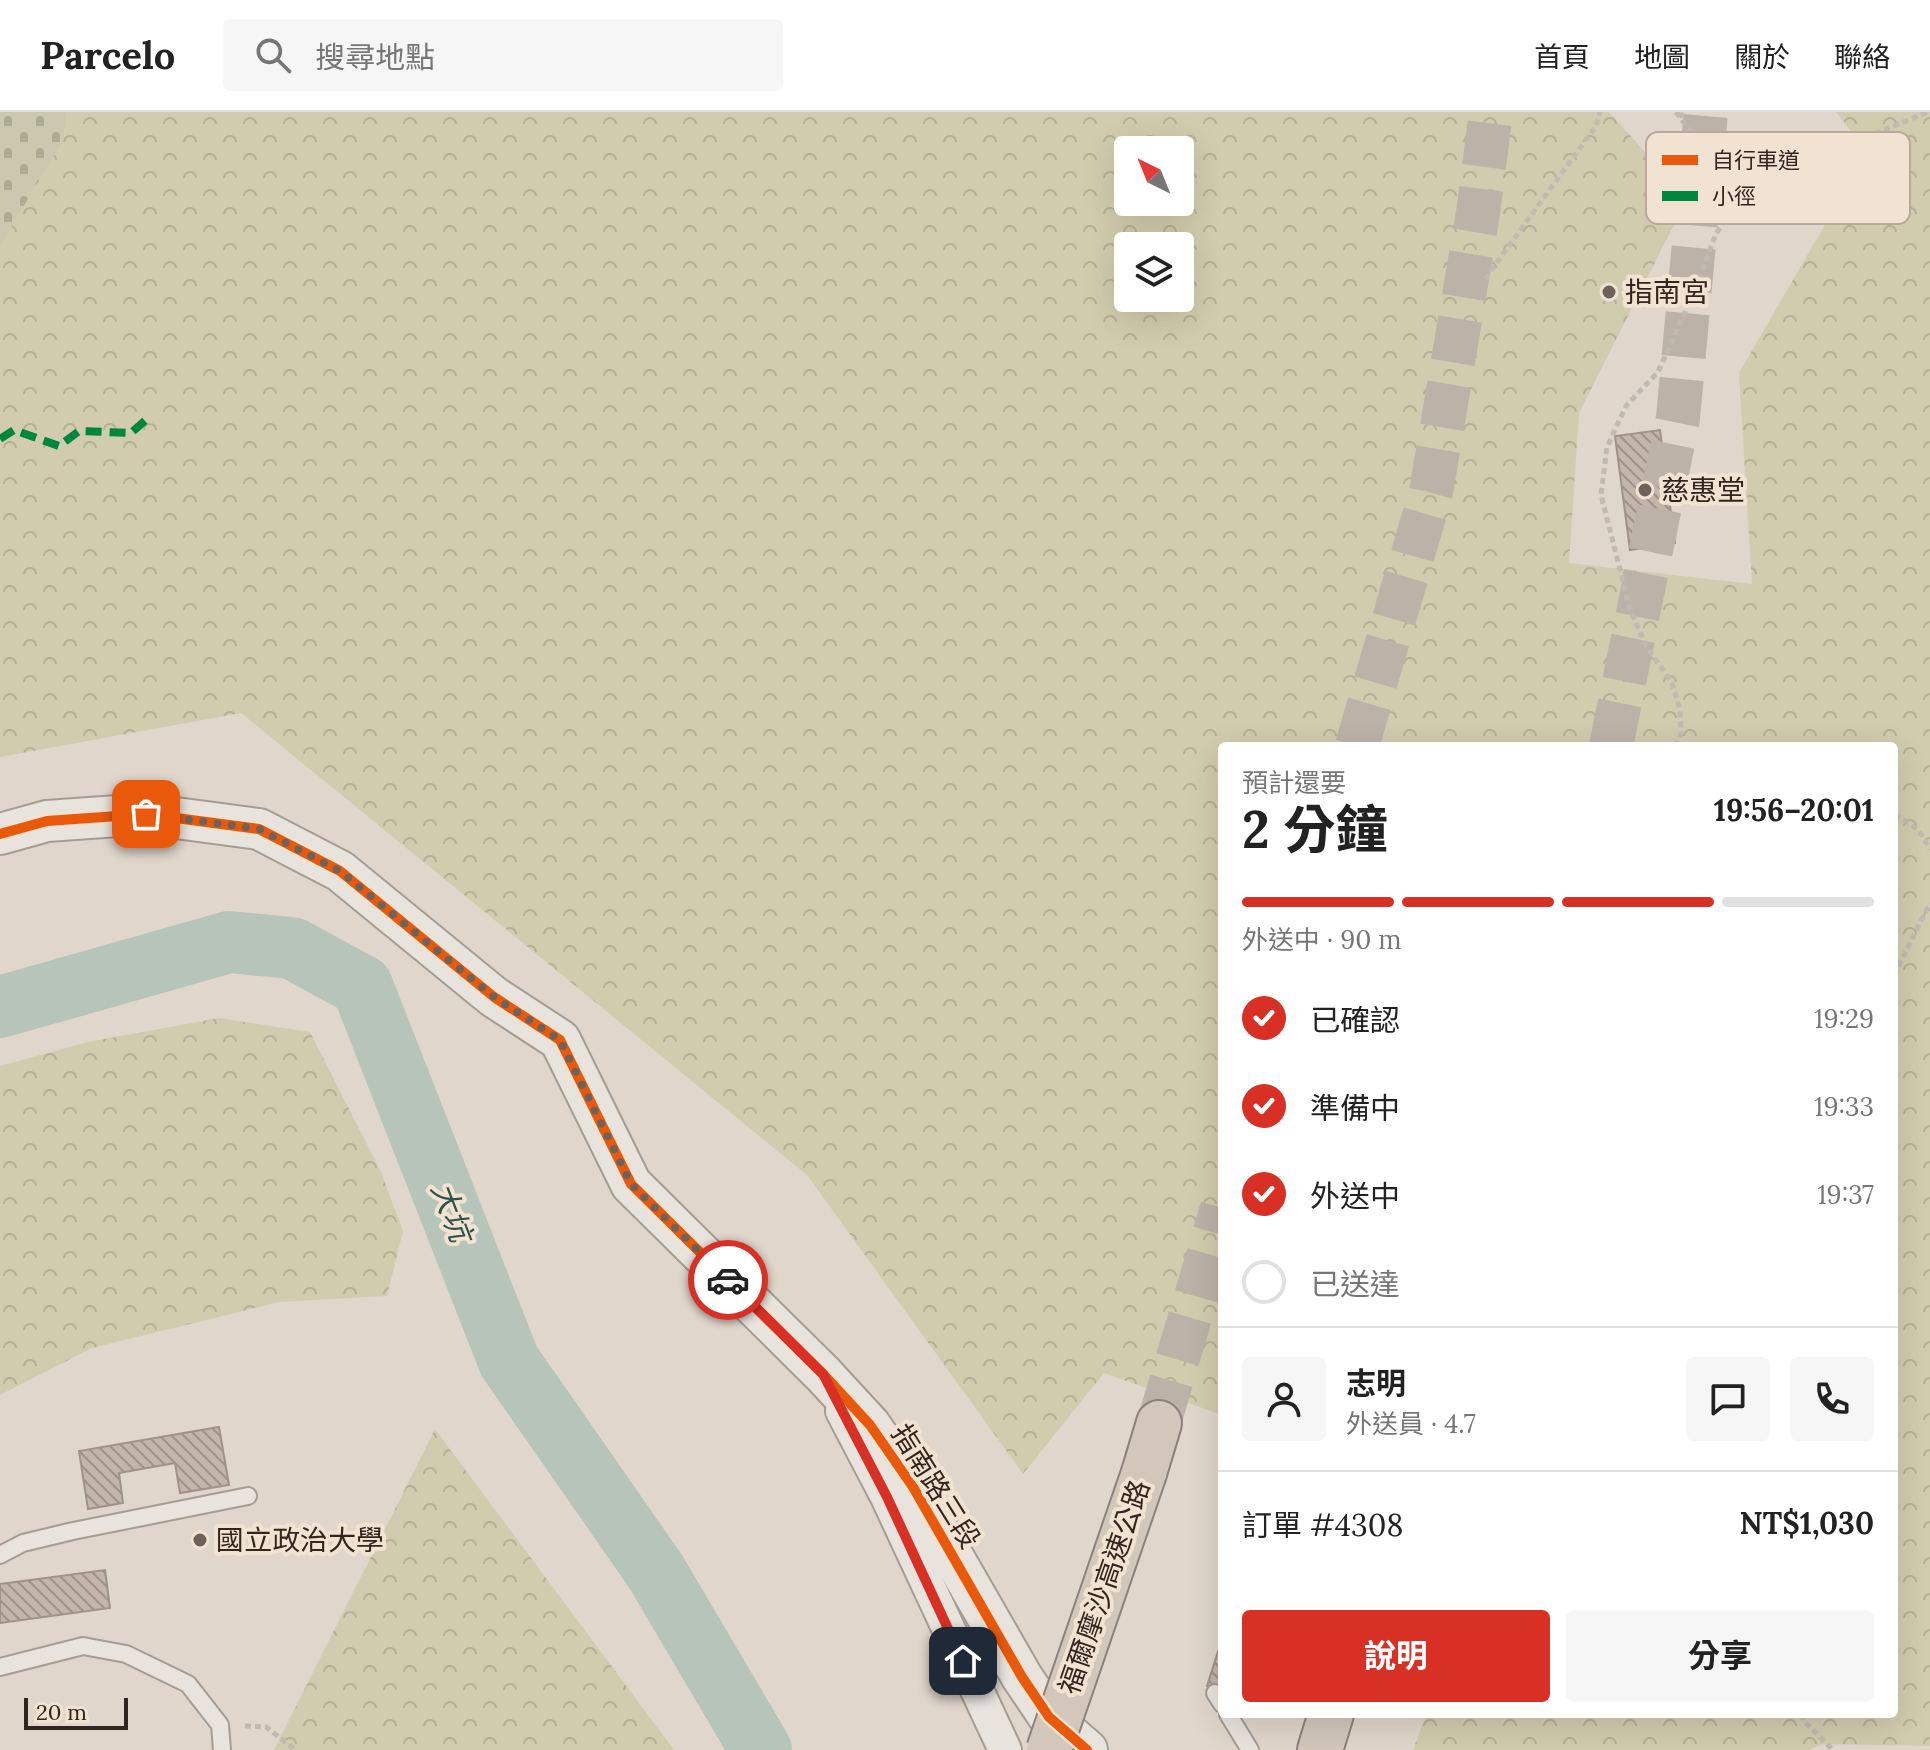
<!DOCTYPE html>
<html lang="zh-TW">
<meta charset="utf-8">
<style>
body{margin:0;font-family:Lora,"Noto Sans TC",serif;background:#f6f6f6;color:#222;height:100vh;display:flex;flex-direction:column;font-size:30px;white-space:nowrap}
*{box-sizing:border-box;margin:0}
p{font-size:26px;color:#767676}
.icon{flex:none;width:44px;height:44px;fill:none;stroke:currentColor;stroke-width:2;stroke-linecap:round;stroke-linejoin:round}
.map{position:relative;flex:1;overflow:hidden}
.drawer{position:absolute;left:1218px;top:630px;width:680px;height:976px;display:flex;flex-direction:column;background:#fff;border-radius:8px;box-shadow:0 8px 32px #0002}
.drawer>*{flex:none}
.needle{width:52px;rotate:317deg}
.controls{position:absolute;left:1114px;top:24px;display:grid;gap:16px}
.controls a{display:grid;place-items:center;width:80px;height:80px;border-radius:8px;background:#fff;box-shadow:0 8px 32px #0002;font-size:40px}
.scale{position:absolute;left:24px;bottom:20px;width:104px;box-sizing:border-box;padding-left:8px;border:4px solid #32241e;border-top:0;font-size:22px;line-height:28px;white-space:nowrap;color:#32241e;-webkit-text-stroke:6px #f1e2d1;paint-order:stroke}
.pin{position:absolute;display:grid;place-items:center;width:68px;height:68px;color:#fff;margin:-34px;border-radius:16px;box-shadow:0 4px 12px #0006}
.courier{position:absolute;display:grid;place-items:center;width:80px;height:80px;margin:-40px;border:6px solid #d93025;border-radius:50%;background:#fff;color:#222;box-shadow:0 2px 10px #0007}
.summary em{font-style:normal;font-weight:700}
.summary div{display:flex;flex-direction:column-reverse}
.summary{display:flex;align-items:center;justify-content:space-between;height:136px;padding:0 24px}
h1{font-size:52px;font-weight:700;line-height:60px}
.bar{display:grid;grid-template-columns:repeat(4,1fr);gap:12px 8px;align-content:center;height:96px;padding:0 24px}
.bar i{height:10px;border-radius:6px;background:#e0e0e0}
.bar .on{background:#d93025}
.bar p{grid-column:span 4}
.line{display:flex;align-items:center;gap:20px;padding:0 24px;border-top:2px solid #e0e0e0}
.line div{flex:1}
.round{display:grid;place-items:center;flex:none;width:84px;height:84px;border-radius:8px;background:#f6f6f6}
ol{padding:0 24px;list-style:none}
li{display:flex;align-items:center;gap:24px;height:88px}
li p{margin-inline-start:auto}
li .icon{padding:8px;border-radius:50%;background:#d93025;color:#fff;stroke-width:4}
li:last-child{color:#767676}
li i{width:44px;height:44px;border:4px solid #e0e0e0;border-radius:50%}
.cta{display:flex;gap:16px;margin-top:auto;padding:16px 24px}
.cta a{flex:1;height:92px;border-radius:8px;background:#d93025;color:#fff;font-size:32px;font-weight:700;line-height:92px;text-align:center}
.cta a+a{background:#f6f6f6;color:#222}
header{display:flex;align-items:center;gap:48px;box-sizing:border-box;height:112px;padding:0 40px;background:#fff;border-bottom:2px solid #e0e0e0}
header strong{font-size:38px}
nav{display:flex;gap:44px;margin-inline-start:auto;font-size:28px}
.search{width:560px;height:72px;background:#f6f6f6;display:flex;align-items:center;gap:20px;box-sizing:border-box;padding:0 28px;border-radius:8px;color:#767676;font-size:30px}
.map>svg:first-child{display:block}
</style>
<header>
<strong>Parcelo</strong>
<div class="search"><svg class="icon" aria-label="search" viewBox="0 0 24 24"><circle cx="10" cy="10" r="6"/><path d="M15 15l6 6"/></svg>搜尋地點</div>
<nav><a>首頁</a><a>地圖</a><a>關於</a><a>聯絡</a></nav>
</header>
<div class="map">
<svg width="1930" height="1638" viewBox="0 0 1930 1638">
<defs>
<pattern id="forest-crowns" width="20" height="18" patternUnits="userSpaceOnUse" patternTransform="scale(2)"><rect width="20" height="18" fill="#d2ccae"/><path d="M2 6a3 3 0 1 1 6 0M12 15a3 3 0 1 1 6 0" fill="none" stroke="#b5af95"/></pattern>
<pattern id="cemetery-stones" width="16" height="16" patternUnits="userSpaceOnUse" patternTransform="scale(2)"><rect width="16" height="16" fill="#ccc7ae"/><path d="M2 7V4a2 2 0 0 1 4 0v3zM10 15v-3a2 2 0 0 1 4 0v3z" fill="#b0ab95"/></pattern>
<pattern id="building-back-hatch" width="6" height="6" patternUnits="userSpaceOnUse" patternTransform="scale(2)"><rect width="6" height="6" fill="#c3b4ac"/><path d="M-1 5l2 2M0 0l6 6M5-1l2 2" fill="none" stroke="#9f928b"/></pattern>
</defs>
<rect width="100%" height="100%" fill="#e0d6cb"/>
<g fill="url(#forest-crowns)" fill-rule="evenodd">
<path d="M0,0H1609L1687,87L1579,301L1569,451L1752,472L1739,261L1867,40L1836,0H1930V1634L1822,1632L1809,1638H1413L1426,1602H1894V634H1222V1303L1104,1261L1023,1362L807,1063L241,601L0,645ZM1128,38H1180V90H1128ZM1128,134H1180V186H1128Z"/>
<polygon points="219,906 310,920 381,1060 403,1119 387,1184 279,1190 92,1236 0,1283 0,954 88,930"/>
<polygon points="435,1317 674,1638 274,1638"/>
</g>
<polygon fill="url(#cemetery-stones)" points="0,0 66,0 63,29 0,133"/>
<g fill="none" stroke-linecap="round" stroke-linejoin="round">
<polyline stroke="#b6c4b9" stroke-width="62" points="0,895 229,830 292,836 362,874 509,1249 656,1460 761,1638"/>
</g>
<g fill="url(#building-back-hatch)" stroke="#a0928b" stroke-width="2">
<polygon points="1660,318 1675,431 1630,438 1615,324"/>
<polygon points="219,1315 229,1373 180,1381 175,1351 119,1361 123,1391 88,1397 79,1339"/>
<polygon points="105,1458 110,1496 0,1511 0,1472"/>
<polygon points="1222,1527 1222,1579 1207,1574"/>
</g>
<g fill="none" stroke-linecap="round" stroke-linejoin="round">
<g stroke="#bdb2a8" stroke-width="44" stroke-dasharray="44 22" stroke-linecap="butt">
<polyline points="1357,634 1431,380 1478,101 1491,0"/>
<polyline points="1611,634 1678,306 1706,0"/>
<polyline points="1159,1311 1222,1096"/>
</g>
<g stroke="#a59c94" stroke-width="20">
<g id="service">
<polyline points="0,1443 23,1431 73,1419 248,1384"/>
<polyline points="0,1555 83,1534 126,1542 188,1572 220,1613 222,1638"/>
<polyline points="1215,1581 1222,1592"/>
<polyline points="1228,1602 1250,1638"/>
</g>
</g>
<g stroke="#a59c94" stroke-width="36">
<polyline id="minor" points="842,1299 887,1385 1005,1638"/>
</g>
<g stroke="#a59c94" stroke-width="44">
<polyline id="tertiary" points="0,722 47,709 146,702 259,717 340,759 494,885 560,928 631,1072 823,1262 870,1313 913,1375 1022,1565 1049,1605 1087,1638"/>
</g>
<g stroke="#8b827b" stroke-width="48">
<g id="motorway">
<polyline points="1144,1361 1159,1311"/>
<polyline points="1320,1638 1331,1602"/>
</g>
</g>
<g stroke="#c1bab3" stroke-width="5" stroke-dasharray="6 4" stroke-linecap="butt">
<polyline points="1676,0 1739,85"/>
<polyline points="1679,5 1686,0"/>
<polyline points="1739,85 1830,40 1928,0"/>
<polyline points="1485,167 1596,14 1600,0"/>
<polyline points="1675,634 1681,622 1680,597 1671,569 1646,534 1630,497 1601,383 1607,335 1626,294 1658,260 1690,189 1716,122 1739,85"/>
<path d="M1894,704C1912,710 1923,721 1930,738"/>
<polyline points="1894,863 1930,791"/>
<polyline points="1802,1602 1803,1608 1833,1638"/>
<polyline points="245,1614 266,1615 296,1638"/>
</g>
<use href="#service" stroke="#e8e3dc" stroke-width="16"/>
<use href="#minor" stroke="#e8e3dc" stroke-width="32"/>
<use href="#tertiary" stroke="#e8e3dc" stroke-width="40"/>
<use href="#motorway" stroke="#d3c7bc" stroke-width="44"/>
<g stroke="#8b827b" stroke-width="48" stroke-linecap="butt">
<polyline id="motorway-bridge" points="1049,1638 1144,1361"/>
</g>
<use href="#motorway-bridge" stroke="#d3c7bc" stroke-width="44"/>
<polyline stroke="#00873e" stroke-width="8" stroke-dasharray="16 8" stroke-linecap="butt" points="0,327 14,318 59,334 79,319 131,321 148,306"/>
<g stroke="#f1e2d1" stroke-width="15">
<polyline id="cycleway" points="0,722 47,709 146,702 259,717 340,759 494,885 560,928 631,1072 823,1262 870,1313 913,1375 1022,1565 1049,1605 1087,1638"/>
</g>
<use href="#cycleway" stroke="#e8590c" stroke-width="10"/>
</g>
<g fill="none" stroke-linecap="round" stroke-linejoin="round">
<polyline stroke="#6f625b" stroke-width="8" stroke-dasharray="0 14.4" points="146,702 259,717 340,759 494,885 560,928 631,1072 728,1168"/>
<polyline stroke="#d93025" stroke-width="10" points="728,1168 823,1262 887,1385 963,1549"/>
</g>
<g fill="#6f625b" stroke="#f1e2d1" stroke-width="3">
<circle cx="1609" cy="180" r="8"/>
<circle cx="1645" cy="378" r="8"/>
<circle cx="200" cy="1428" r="8"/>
</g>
<g text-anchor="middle" stroke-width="8" stroke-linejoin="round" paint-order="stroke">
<g font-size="28" fill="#32241e" stroke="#f1e2d1" text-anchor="start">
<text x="1625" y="190">指南宮</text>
<text x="1661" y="388">慈惠堂</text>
<text x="216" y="1438">國立政治大學</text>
</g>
<g font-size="28" fill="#32241e" stroke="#f1e2d1">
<text transform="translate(936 1374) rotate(58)" y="10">指南路三段</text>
<text transform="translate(1104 1475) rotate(-71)" y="10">福爾摩沙高速公路</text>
</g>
<g font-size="30" font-style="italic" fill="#2e5149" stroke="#f1e2d1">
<text transform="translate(451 1100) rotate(69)" y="10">大坑</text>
</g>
</g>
<rect x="1646" y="20" width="264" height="92" rx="12" fill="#f1e2d1" stroke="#b8a99b" stroke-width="2"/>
<rect x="1662" y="43" width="36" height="10" fill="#e8590c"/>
<rect x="1662" y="79" width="36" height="10" fill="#00873e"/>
<g font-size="22" fill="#32241e">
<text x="1712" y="56">自行車道</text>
<text x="1712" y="92">小徑</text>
</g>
</svg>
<div class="controls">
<a><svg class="needle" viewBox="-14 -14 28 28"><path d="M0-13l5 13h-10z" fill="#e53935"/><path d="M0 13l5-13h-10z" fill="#767676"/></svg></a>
<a><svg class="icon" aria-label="layers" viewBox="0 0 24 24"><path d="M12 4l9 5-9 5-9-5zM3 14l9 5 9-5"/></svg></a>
</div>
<div class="scale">20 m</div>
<div class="pin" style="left:146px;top:702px;background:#ea580c"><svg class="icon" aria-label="bag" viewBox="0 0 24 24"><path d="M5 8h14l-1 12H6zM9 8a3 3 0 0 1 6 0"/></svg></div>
<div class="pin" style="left:963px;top:1549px;background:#1f2937"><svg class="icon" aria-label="home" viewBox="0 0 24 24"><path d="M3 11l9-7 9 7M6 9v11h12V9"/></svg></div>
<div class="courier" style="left:728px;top:1168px"><svg class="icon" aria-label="car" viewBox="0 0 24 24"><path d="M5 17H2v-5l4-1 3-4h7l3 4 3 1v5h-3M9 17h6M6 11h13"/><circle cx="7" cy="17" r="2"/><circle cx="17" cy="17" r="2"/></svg></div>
<section class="drawer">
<div class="summary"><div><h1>2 分鐘</h1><p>預計還要</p></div><em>19:56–20:01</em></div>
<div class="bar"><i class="on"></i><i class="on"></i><i class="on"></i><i></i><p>外送中 · 90 m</p></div>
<ol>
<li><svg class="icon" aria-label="check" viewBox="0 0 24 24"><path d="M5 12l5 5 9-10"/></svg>已確認<p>19:29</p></li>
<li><svg class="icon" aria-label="check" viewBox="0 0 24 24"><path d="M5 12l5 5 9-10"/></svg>準備中<p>19:33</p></li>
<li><svg class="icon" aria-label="check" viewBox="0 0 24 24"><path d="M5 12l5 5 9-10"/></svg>外送中<p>19:37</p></li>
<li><i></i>已送達</li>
</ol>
<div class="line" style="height:144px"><a class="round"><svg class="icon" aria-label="person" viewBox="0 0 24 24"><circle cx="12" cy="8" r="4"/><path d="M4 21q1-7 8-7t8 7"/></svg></a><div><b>志明</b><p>外送員 · 4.7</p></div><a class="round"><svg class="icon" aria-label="chat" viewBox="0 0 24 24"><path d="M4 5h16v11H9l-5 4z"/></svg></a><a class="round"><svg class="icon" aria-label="phone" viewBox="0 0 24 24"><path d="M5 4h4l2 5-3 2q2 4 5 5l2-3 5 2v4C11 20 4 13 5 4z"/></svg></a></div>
<div class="line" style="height:104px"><div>訂單 #4308</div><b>NT$1,030</b></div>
<div class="cta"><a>說明</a><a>分享</a></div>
</section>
</div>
